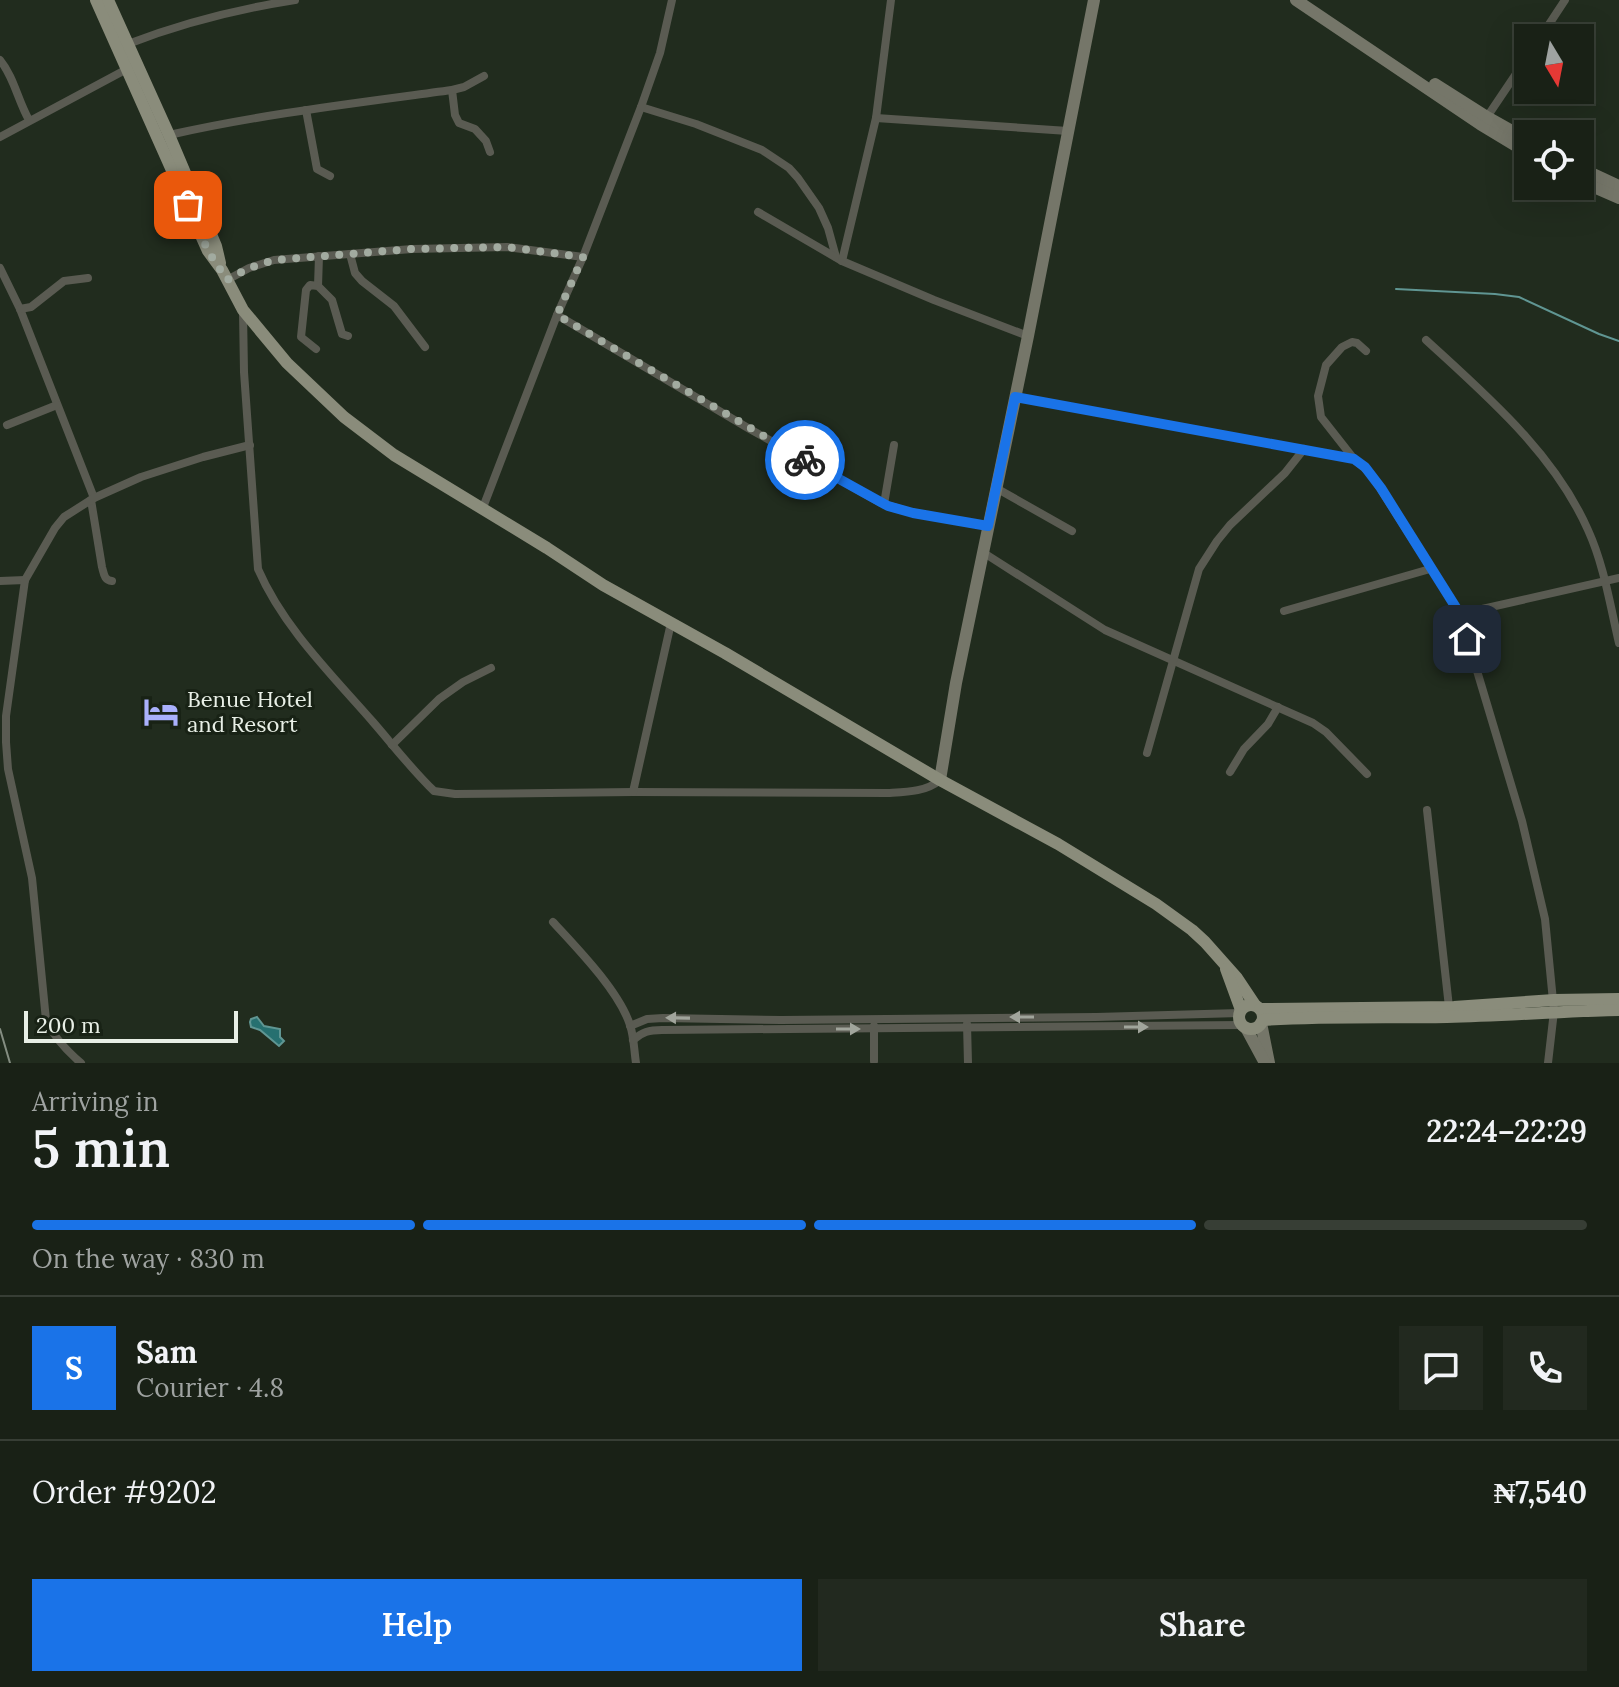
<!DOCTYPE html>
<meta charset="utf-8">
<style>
body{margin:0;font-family:Lora,serif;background:#22291f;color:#f1f3f6;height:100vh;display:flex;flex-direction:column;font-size:30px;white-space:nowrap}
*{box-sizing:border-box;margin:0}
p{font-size:26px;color:#9fa3a1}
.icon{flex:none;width:44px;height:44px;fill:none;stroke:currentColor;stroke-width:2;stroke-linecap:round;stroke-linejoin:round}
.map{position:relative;height:1063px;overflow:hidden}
.side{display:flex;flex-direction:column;background:#192116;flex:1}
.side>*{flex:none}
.needle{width:52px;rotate:170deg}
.controls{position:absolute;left:1514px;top:24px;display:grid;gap:16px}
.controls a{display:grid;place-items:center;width:80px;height:80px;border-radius:0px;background:#192116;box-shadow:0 8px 32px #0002,0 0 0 2px #373e35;font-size:40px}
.scale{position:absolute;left:24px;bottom:20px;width:214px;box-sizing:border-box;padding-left:8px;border:4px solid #e8efe6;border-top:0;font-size:22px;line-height:28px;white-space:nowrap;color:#e8efe6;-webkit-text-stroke:6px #182215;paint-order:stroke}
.pin{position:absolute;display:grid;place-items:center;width:68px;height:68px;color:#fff;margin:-34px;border-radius:16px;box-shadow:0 4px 12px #0006}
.courier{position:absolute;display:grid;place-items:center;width:80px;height:80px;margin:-40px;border:6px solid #1a73e8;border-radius:50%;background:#fff;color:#222;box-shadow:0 2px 10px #0007}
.headline em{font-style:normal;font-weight:600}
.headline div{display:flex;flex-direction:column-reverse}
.headline{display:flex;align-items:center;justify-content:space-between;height:136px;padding:0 32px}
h1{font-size:52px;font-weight:600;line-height:60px}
.bar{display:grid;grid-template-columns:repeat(4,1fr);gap:12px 8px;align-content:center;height:96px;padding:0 32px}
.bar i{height:10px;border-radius:6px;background:#373e35}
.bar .current{background:#1a73e8}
.bar p{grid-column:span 4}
.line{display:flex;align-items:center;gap:20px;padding:0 32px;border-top:2px solid #373e35}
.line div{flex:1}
.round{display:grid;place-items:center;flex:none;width:84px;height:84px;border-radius:0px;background:#22291f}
.primary-button{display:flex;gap:16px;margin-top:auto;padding:16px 32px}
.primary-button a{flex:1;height:92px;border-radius:0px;background:#1a73e8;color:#fff;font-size:32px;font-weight:600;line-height:92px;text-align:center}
.primary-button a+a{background:#22291f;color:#f1f3f6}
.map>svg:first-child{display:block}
</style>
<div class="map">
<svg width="1619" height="1063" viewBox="0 0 1619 1063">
<rect width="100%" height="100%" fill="#212c1e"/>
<polygon fill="#267070" stroke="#609693" stroke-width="2" points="257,1017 264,1026 280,1029 280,1037 284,1041 279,1046 260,1030 251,1027 250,1022 251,1019"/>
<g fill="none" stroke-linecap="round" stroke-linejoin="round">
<polyline stroke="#609693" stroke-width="2" points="1396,289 1495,294 1519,297 1599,334 1619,341"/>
<g stroke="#5a5b52" stroke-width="8">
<polyline points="1540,38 1565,0"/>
<path d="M128,44C182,23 238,9 295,0"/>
<path d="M0,60C14,77 18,101 29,120"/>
<polyline points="452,90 455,115 459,123 475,129 486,141 490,152"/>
<polyline points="641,107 696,124 762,150 789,168 798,178 819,208 828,228 836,257"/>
<polyline points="306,110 317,169 330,176"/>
<polyline points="1487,117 1528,56"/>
<polyline points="876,118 1068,131"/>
<path d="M169,135C262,114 357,103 452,90L464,87L484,76"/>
<polyline points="0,137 127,69"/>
<polyline points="758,212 842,261 934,300 1028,336"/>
<polyline points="350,254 355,273 362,281 394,306 425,347"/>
<polyline points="842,261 876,118 891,0"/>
<polyline points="0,268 20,309 94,498"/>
<polyline points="227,280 249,268 274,260 412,249 507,247 583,257"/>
<polyline points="318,286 319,256"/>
<polyline points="20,309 31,307 64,281 88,278"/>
<path d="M243,312L244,372L258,569C283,627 332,675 373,722C393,745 412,770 434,791L455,794L633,792L888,793C906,792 926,792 940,780"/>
<polyline points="557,315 748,428 881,503 913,513 988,526"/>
<path d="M1426,340C1487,396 1554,453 1588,530C1604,565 1610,605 1619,643"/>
<polyline points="316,349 301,337 306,290 310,285 318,286 332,300 342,334 348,336"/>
<polyline points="1015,397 1354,459 1371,474 1460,614 1522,821 1545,919 1554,1011 1548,1063"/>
<polyline points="7,425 57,405"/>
<polyline points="1354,459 1321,417 1318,396 1326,365 1342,347 1352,342 1357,343 1366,351"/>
<polyline points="996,488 1072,531"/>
<path d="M91,500L102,567C104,574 104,580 112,581"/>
<polyline points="884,504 894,445"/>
<polyline points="482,510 557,315 583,257 641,107 660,53 672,0"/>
<polyline points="984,553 1105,630 1313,723 1326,732 1367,774"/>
<polyline points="0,581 25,580"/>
<polyline points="1284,611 1430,569"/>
<polyline points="1460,614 1619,578"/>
<polyline points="392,745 439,699 463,682 491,668"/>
<polyline points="1147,753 1199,569 1217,541 1230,525 1285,473 1304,449"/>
<polyline points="1230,772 1244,749 1268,724 1278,707"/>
<polyline points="633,792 671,623"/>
<polyline points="1427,810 1449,1007"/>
<path d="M553,922C577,948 619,991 630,1025C634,1037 634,1050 636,1063"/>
<polyline points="967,1024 968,1063"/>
<polyline points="630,1026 647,1019 663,1018 781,1020 1096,1017 1240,1013"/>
<path d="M633,1040C642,1032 649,1030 662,1030L1242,1025"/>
<polyline points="874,1061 874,1026"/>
<path d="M81,1063C67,1051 54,1038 46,1020L32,878L8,769L6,742V716L25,580L55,528L64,517L94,498L141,477L203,457L250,445"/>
</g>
<g stroke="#757669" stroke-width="12">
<polyline points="1296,0 1480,124 1528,153"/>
<polyline points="1435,84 1487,117 1528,140"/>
<polyline points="1580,168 1619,186"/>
<polyline points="1580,181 1619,198"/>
<polyline points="940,780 956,683 1028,336 1094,0"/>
<polyline points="1261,1023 1269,1063"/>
<polyline points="1246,1028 1265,1063"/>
</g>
<g stroke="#8a8c7b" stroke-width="12">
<polyline points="96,0 208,251 222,270 243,310 287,363 344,417 394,455 547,548 603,585 725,653 940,780 1058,844 1156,904 1192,930 1205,942 1237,978 1255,1005"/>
<polyline points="108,0 169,135 216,246 220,263"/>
<polyline points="1226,969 1241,1010"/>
<circle cx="1251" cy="1017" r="12"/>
<polyline points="1260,1009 1454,1007 1554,1000 1619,999"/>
<path d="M1263,1020C1324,1016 1386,1018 1447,1017C1504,1016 1562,1011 1619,1010"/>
</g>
<polyline stroke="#848d81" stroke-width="2" points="0,1029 10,1063"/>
</g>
<defs><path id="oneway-solid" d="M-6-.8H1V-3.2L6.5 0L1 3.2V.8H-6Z" transform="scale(2)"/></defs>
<g fill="#a1a59c">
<use href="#oneway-solid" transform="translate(1022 1017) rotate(180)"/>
<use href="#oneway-solid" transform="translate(678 1018) rotate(-179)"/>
<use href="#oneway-solid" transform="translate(1136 1027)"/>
<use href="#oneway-solid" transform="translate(848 1029)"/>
</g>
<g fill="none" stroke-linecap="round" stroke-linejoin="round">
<polyline stroke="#a2aba0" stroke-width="8" stroke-dasharray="0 14.4" points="188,205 208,251 227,280 249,268 274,260 412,249 507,247 583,257 557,315 805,460"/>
<polyline stroke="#1a73e8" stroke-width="10" points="805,460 888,506 913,513 988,526 1015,397 1354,459 1365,467 1381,488 1460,614 1467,639"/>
</g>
<defs>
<g id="hotel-bare" transform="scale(2.76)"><path d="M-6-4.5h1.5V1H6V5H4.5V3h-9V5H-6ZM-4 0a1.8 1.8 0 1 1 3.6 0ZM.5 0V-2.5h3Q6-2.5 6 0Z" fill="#a9b0fc" stroke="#182215" stroke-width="2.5" paint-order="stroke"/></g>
</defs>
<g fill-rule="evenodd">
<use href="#hotel-bare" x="161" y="712"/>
</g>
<g text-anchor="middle" stroke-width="6" stroke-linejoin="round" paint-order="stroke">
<g font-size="22" fill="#e8efe6" stroke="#182215" text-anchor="start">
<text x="187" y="707">Benue Hotel<tspan x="187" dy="25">and Resort</tspan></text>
</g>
</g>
</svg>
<div class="controls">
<a><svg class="needle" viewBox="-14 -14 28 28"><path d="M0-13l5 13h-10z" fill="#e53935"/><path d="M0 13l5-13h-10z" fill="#9fa3a1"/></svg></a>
<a><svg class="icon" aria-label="locate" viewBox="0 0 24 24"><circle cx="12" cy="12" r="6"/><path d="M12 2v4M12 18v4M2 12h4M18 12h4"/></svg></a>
</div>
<div class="scale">200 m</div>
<div class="pin" style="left:188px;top:205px;background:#ea580c"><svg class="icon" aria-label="bag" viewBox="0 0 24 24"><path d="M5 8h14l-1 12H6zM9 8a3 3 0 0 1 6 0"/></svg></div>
<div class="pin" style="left:1467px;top:639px;background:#1f2937"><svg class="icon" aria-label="home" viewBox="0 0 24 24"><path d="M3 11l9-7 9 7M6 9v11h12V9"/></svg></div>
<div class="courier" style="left:805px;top:460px"><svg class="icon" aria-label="bike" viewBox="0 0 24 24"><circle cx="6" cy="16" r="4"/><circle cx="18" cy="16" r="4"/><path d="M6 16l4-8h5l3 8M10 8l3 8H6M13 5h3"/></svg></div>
</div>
<section class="side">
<div class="headline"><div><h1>5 min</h1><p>Arriving in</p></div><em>22:24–22:29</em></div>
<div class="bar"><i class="current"></i><i class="current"></i><i class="current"></i><i></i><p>On the way · 830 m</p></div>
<div class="line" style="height:144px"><b class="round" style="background:#1a73e8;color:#fff">S</b><div><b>Sam</b><p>Courier · 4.8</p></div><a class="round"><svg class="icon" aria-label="chat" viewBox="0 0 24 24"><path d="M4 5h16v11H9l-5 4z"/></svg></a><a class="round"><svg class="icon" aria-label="phone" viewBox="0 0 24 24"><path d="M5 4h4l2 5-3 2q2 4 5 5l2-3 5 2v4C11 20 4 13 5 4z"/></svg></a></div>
<div class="line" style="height:104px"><div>Order #9202</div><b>₦7,540</b></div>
<div class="primary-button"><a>Help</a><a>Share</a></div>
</section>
